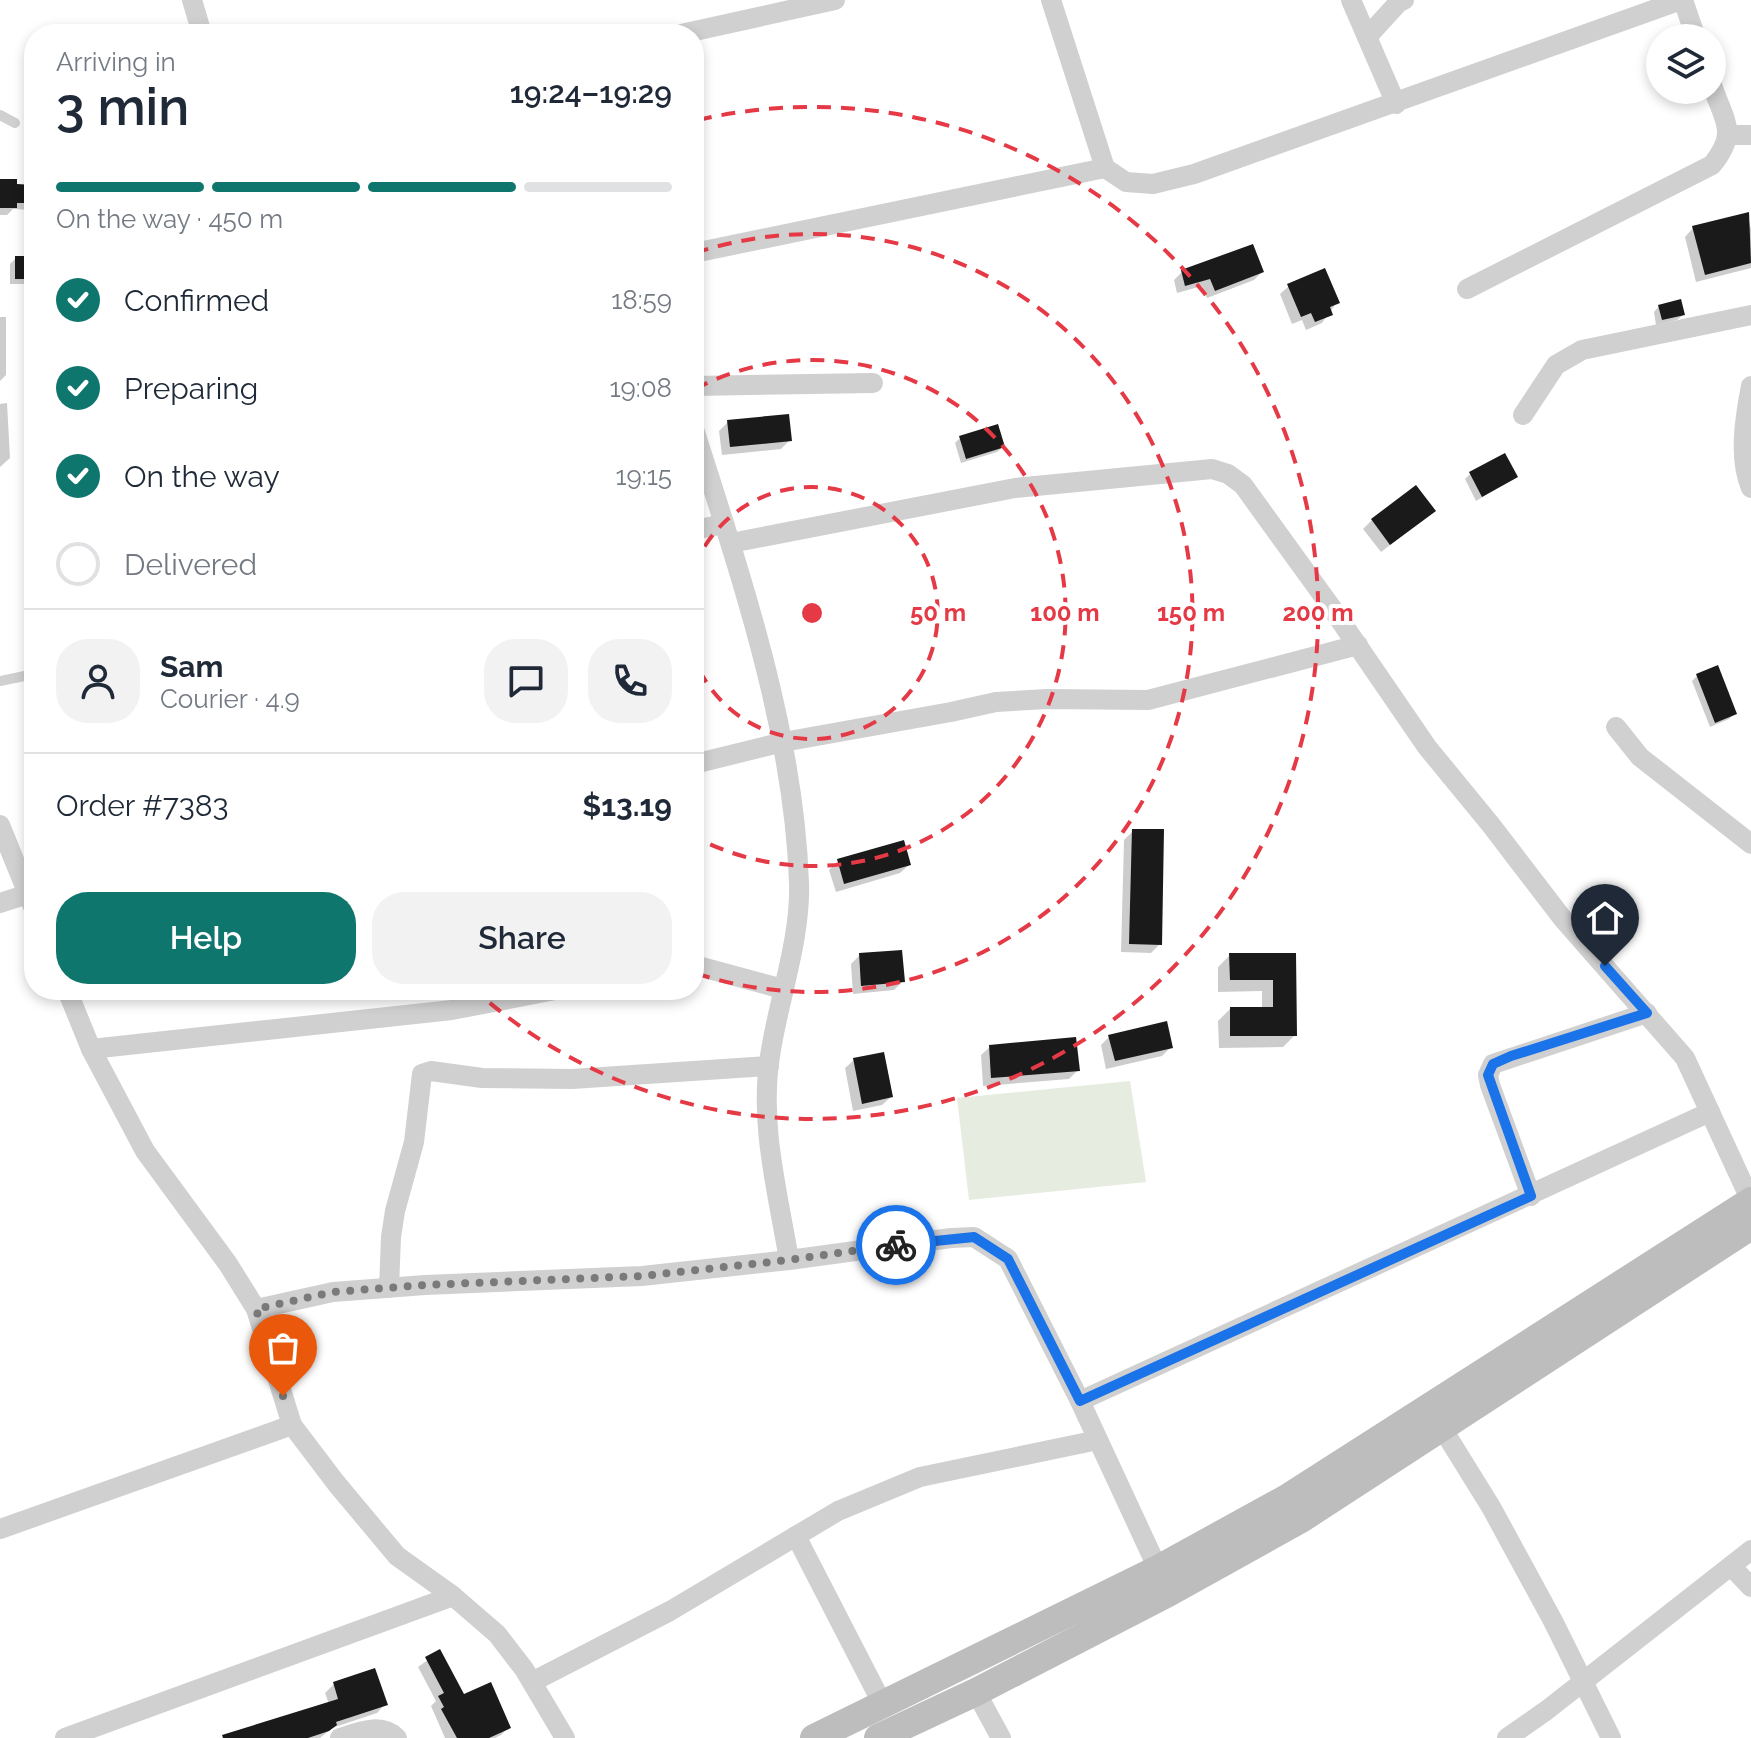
<!DOCTYPE html>
<meta charset="utf-8">
<style>
body{margin:0;font-family:Raleway,sans-serif;background:#f2f2f3;color:#1f2937;height:100vh;display:flex;flex-direction:column;font-size:30px;white-space:nowrap}
*{box-sizing:border-box;margin:0}
p{font-size:26px;color:#747a83}
.icon{flex:none;width:44px;height:44px;fill:none;stroke:currentColor;stroke-width:2;stroke-linecap:round;stroke-linejoin:round}
.map{position:relative;flex:1;overflow:hidden}
.drawer{position:absolute;left:24px;top:24px;width:680px;height:976px;display:flex;flex-direction:column;background:#fff;border-radius:32px;box-shadow:0 4px 12px #0003}
.drawer>*{flex:none}
.tools{position:absolute;left:1646px;top:24px;display:grid;gap:16px}
.tools a{display:grid;place-items:center;width:80px;height:80px;border-radius:50%;background:#fff;box-shadow:0 4px 12px #0003;font-size:40px}
.pin{position:absolute;display:grid;place-items:center;width:68px;height:68px;color:#fff;margin:-82px -34px;border-radius:50% 50% 50% 0;rotate:-45deg;box-shadow:0 0 8px #0007}
.pin .icon{rotate:45deg}
.courier{position:absolute;display:grid;place-items:center;width:80px;height:80px;margin:-40px;border:6px solid #1a73e8;border-radius:50%;background:#fff;color:#222;box-shadow:0 2px 10px #0007}
.head em{font-style:normal;font-weight:600}
.head div{display:flex;flex-direction:column-reverse}
.head{display:flex;align-items:center;justify-content:space-between;height:136px;padding:0 32px}
h1{font-size:52px;font-weight:600;line-height:60px}
.bar{display:grid;grid-template-columns:repeat(4,1fr);gap:12px 8px;align-content:center;height:96px;padding:0 32px}
.bar i{height:10px;border-radius:6px;background:#e0e1e3}
.bar .on{background:#0f766e}
.bar p{grid-column:span 4}
.line{display:flex;align-items:center;gap:20px;padding:0 32px;border-top:2px solid #e0e1e3}
.line div{flex:1}
.round{display:grid;place-items:center;flex:none;width:84px;height:84px;border-radius:32px;background:#f2f2f3}
ol{padding:0 32px;list-style:none}
li{display:flex;align-items:center;gap:24px;height:88px}
li p{margin-inline-start:auto}
li .icon{padding:8px;border-radius:50%;background:#0f766e;color:#fff;stroke-width:4}
li:last-child{color:#747a83}
li i{width:44px;height:44px;border:4px solid #e0e1e3;border-radius:50%}
.action{display:flex;gap:16px;margin-top:auto;padding:16px 32px}
.action a{flex:1;height:92px;border-radius:32px;background:#0f766e;color:#fff;font-size:32px;font-weight:600;line-height:92px;text-align:center}
.action a+a{background:#f2f2f3;color:#1f2937}
.map>svg:first-child{display:block}
</style>
<div class="map">
<svg width="1751" height="1738" viewBox="0 0 1751 1738">
<rect width="100%" height="100%" fill="#fff"/>
<polygon fill="#e6ecdf" points="1130,1081 1146,1182 969,1200 957,1098"/>
<g fill="#0003">
<polygon points="0,181 15,186 34,187 34,210 13,209 7,215 0,215"/>
<polygon points="1747,214 1751,229 1751,268 1696,282 1685,237 1693,228"/>
<polygon points="16,258 34,258 34,284 10,284 10,264"/>
<polygon points="1182,272 1262,272 1254,280 1207,298 1202,286 1177,293 1174,280"/>
<polygon points="1289,286 1337,302 1322,323 1306,330 1302,320 1292,324 1280,294"/>
<polygon points="1659,306 1683,315 1677,320 1656,325 1654,312"/>
<polygon points="0,317 6,317 6,375 0,381"/>
<polygon points="7,403 10,458 0,467 0,404"/>
<polygon points="728,422 789,441 781,449 722,455 719,431"/>
<polygon points="960,438 1003,447 997,452 961,463 955,443"/>
<polygon points="1470,474 1516,477 1476,501 1465,479"/>
<polygon points="1424,519 1381,552 1363,529 1372,520"/>
<polygon points="1697,676 1734,714 1729,719 1710,727 1692,681"/>
<polygon points="1133,831 1160,944 1151,953 1121,952 1124,840"/>
<polygon points="838,861 909,865 900,873 836,892 829,870"/>
<polygon points="860,955 903,981 894,990 853,994 851,964"/>
<polygon points="1230,955 1294,955 1295,1035 1283,1047 1219,1048 1218,1021 1230,1009 1262,1009 1262,991 1218,992 1218,967"/>
<polygon points="1109,1037 1171,1047 1162,1056 1106,1069 1101,1045"/>
<polygon points="990,1047 1078,1070 1069,1079 983,1086 981,1055"/>
<polygon points="854,1060 891,1097 882,1105 853,1111 845,1068"/>
<polygon points="439,1652 463,1697 509,1727 501,1735 495,1738 445,1738 431,1706 436,1701 418,1667"/>
<polygon points="334,1684 385,1704 377,1713 332,1728 320,1738 222,1738 329,1704 325,1693"/>
</g>
<g fill="#1a1a1a">
<polygon points="0,179 17,179 17,184 34,185 34,203 17,203 17,208 0,208"/>
<polygon points="1749,212 1751,263 1705,275 1692,226"/>
<polygon points="1253,244 1264,272 1215,291 1210,279 1185,286 1181,270"/>
<rect x="15" y="256" width="19" height="23"/>
<polygon points="1325,268 1340,303 1330,307 1333,315 1315,322 1311,313 1301,317 1287,284"/>
<polygon points="1681,299 1685,315 1662,320 1658,305"/>
<polygon points="789,414 792,441 730,447 727,420"/>
<polygon points="998,424 1005,447 966,459 959,436"/>
<polygon points="1505,453 1518,477 1482,497 1469,472"/>
<polygon points="1416,485 1436,511 1390,545 1371,519"/>
<polygon points="1718,665 1737,714 1715,723 1696,674"/>
<polygon points="1132,829 1164,829 1162,945 1129,944"/>
<polygon points="904,840 911,865 844,884 837,859"/>
<polygon points="902,950 905,982 861,986 859,953"/>
<polygon points="1229,953 1296,953 1297,1036 1230,1036 1230,1007 1273,1007 1273,980 1230,980"/>
<polygon points="1167,1021 1173,1048 1115,1061 1108,1035"/>
<polygon points="1076,1037 1080,1071 991,1078 989,1045"/>
<polygon points="884,1052 893,1097 862,1104 853,1058"/>
<polygon points="440,1649 464,1694 491,1682 511,1728 489,1738 457,1738 441,1709 444,1707 438,1696 444,1693 425,1657"/>
<polygon points="375,1668 388,1705 336,1722 337,1725 329,1731 308,1738 223,1738 222,1735 338,1699 333,1682"/>
</g>
<g fill="none" stroke-linecap="round" stroke-linejoin="round">
<g stroke="#d0d0d0" stroke-width="10">
<polyline points="0,115 15,123"/>
<polyline points="0,681 34,674"/>
</g>
<g stroke="#d0d0d0" stroke-width="20">
<polyline points="192,0 202,34"/>
<polyline points="1051,0 1105,168 1126,182 1153,184 1194,174 1681,0"/>
<polyline points="1351,0 1396,104"/>
<polyline points="1683,0 1696,38"/>
<polyline points="681,34 835,0"/>
<polyline points="1367,37 1399,2 1404,0"/>
<polyline points="1729,135 1751,135"/>
<polyline points="694,253 1105,168"/>
<path d="M1467,289L1712,165C1739,132 1724,121 1712,85"/>
<polyline points="694,386 873,383"/>
<path d="M1751,386C1745,417 1738,458 1751,488"/>
<polyline points="1523,415 1556,365 1582,350 1751,315"/>
<path d="M694,429C740,574 794,730 799,883C801,939 778,1001 770,1056C759,1124 778,1193 789,1260"/>
<polyline points="694,530 724,524"/>
<polyline points="731,543 1015,488 1212,469 1228,474 1243,485 1329,604 1427,747 1491,825 1563,919 1685,1058 1751,1201"/>
<polyline points="1616,727 1640,757 1751,844"/>
<polyline points="694,764 783,742 951,712 996,702 1047,699 1148,700 1358,645"/>
<polyline points="0,825 34,909"/>
<polyline points="0,903 34,892"/>
<polyline points="694,965 783,989"/>
<polyline points="67,990 91,1049 145,1151 228,1264 256,1309 292,1425 336,1483 397,1556 453,1596 497,1634 524,1669 565,1738"/>
<polyline points="91,1049 452,1010 555,990"/>
<polyline points="1531,1196 1490,1085 1488,1075 1493,1064 1647,1013"/>
<polyline points="389,1288 391,1237 395,1211 414,1142 422,1074 431,1071 482,1078 572,1079 769,1066"/>
<polyline points="256,1309 333,1292 425,1285 642,1276 789,1260 951,1238 974,1237 1008,1259 1080,1401 1158,1569"/>
<polyline points="1080,1401 1710,1112"/>
<polyline points="1442,1428 1491,1507 1553,1621 1611,1738"/>
<polyline points="0,1529 292,1425"/>
<polyline points="796,1536 883,1705"/>
<polyline points="1731,1566 1751,1587"/>
<polyline points="532,1682 670,1611 838,1511 920,1477 1098,1440"/>
<polyline points="976,1692 1001,1738"/>
<polyline points="65,1738 453,1596"/>
<path d="M340,1738C359,1732 381,1722 397,1738"/>
<polyline points="1507,1738 1547,1710 1751,1550"/>
</g>
<g stroke="#bdbdbd" stroke-width="28">
<polyline points="814,1738 1158,1569 1287,1498 1751,1201"/>
<polyline points="878,1738 976,1692 1168,1593 1301,1519 1751,1226"/>
</g>
</g>
<g fill="none" stroke-linecap="round" stroke-linejoin="round">
<polyline stroke="#7a7a7a" stroke-width="8" stroke-dasharray="0 14.4" points="283,1396 256,1309 333,1292 425,1285 642,1276 789,1260 896,1245"/>
<polyline stroke="#1a73e8" stroke-width="10" points="896,1245 974,1237 1008,1259 1080,1401 1531,1196 1488,1075 1493,1064 1511,1056 1647,1013 1605,966"/>
</g>
<g fill="none" stroke="#e63946" stroke-width="4" stroke-dasharray="14 10">
<path d="M694 568A126 126 0 1 1 694 658"/>
<path d="M695 389A253 253 0 1 1 695 837"/>
<path d="M695 253A379 379 0 1 1 695 973"/>
<path d="M698 120A506 506 0 1 1 477 992"/>
</g>
<circle cx="812" cy="613" r="12" fill="#e63946" stroke="#fff" stroke-width="4"/>
<g font-size="24" text-anchor="middle" font-weight="bold" fill="#e63946" stroke="#fff" stroke-width="8" stroke-linejoin="round" paint-order="stroke">
<text x="938" y="621">50 m</text>
<text x="1065" y="621">100 m</text>
<text x="1191" y="621">150 m</text>
<text x="1318" y="621">200 m</text>
</g>
</svg>
<div class="tools">
<a><svg class="icon" aria-label="layers" viewBox="0 0 24 24"><path d="M12 4l9 5-9 5-9-5zM3 14l9 5 9-5"/></svg></a>
</div>
<div class="pin" style="left:283px;top:1396px;background:#ea580c"><svg class="icon" aria-label="bag" viewBox="0 0 24 24"><path d="M5 8h14l-1 12H6zM9 8a3 3 0 0 1 6 0"/></svg></div>
<div class="pin" style="left:1605px;top:966px;background:#1f2937"><svg class="icon" aria-label="home" viewBox="0 0 24 24"><path d="M3 11l9-7 9 7M6 9v11h12V9"/></svg></div>
<div class="courier" style="left:896px;top:1245px"><svg class="icon" aria-label="bike" viewBox="0 0 24 24"><circle cx="6" cy="16" r="4"/><circle cx="18" cy="16" r="4"/><path d="M6 16l4-8h5l3 8M10 8l3 8H6M13 5h3"/></svg></div>
<section class="drawer">
<div class="head"><div><h1>3 min</h1><p>Arriving in</p></div><em>19:24–19:29</em></div>
<div class="bar"><i class="on"></i><i class="on"></i><i class="on"></i><i></i><p>On the way · 450 m</p></div>
<ol>
<li><svg class="icon" aria-label="check" viewBox="0 0 24 24"><path d="M5 12l5 5 9-10"/></svg>Confirmed<p>18:59</p></li>
<li><svg class="icon" aria-label="check" viewBox="0 0 24 24"><path d="M5 12l5 5 9-10"/></svg>Preparing<p>19:08</p></li>
<li><svg class="icon" aria-label="check" viewBox="0 0 24 24"><path d="M5 12l5 5 9-10"/></svg>On the way<p>19:15</p></li>
<li><i></i>Delivered</li>
</ol>
<div class="line" style="height:144px"><a class="round"><svg class="icon" aria-label="person" viewBox="0 0 24 24"><circle cx="12" cy="8" r="4"/><path d="M4 21q1-7 8-7t8 7"/></svg></a><div><b>Sam</b><p>Courier · 4.9</p></div><a class="round"><svg class="icon" aria-label="chat" viewBox="0 0 24 24"><path d="M4 5h16v11H9l-5 4z"/></svg></a><a class="round"><svg class="icon" aria-label="phone" viewBox="0 0 24 24"><path d="M5 4h4l2 5-3 2q2 4 5 5l2-3 5 2v4C11 20 4 13 5 4z"/></svg></a></div>
<div class="line" style="height:104px"><div>Order #7383</div><b>$13.19</b></div>
<div class="action"><a>Help</a><a>Share</a></div>
</section>
</div>
